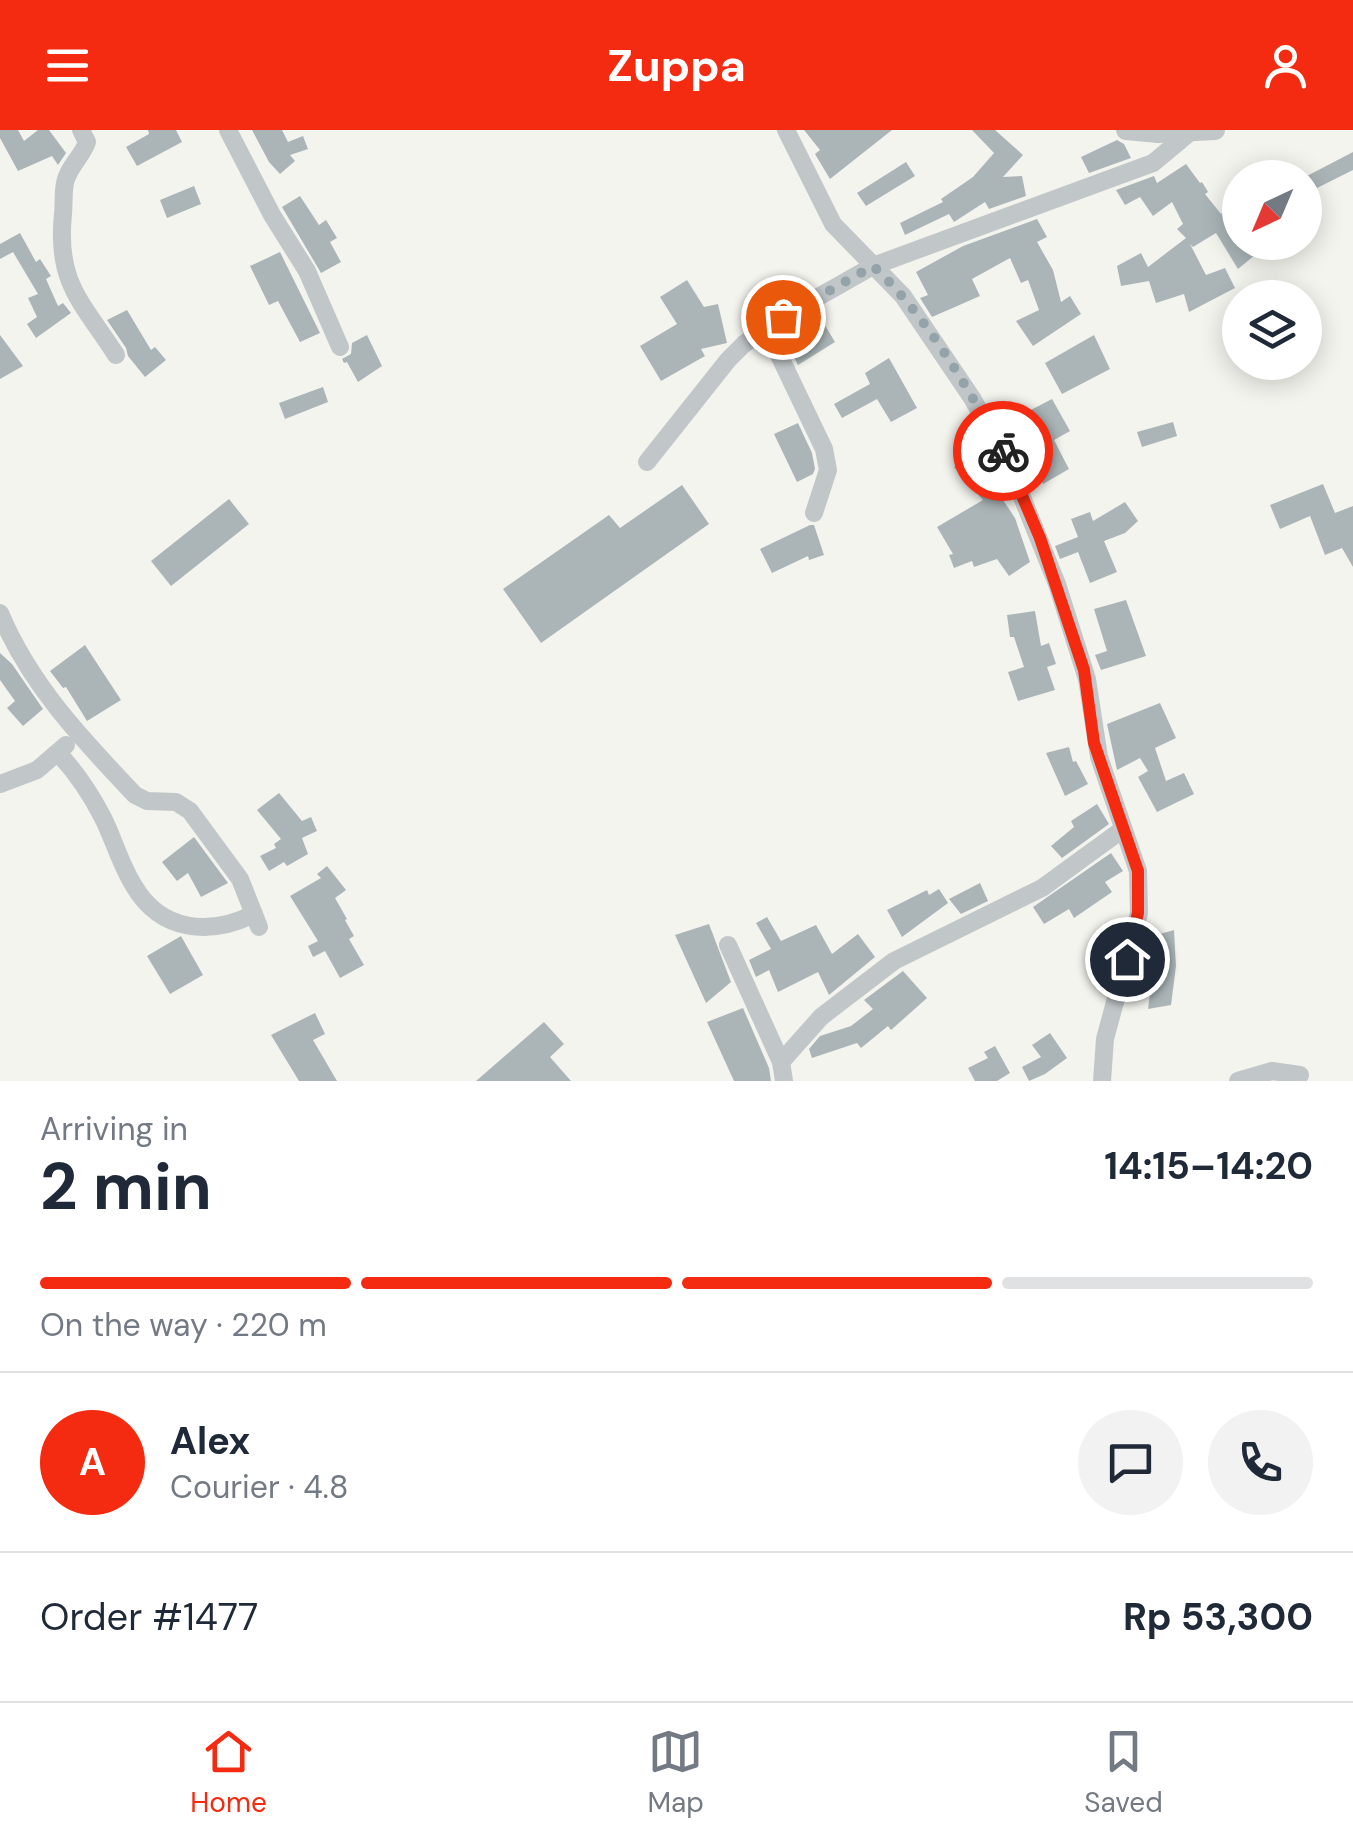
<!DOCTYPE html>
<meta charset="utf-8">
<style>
body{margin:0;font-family:"DM Sans",sans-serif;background:#f2f2f3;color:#1f2937;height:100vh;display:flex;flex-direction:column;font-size:38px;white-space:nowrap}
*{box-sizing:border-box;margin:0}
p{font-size:32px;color:#747a83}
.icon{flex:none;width:55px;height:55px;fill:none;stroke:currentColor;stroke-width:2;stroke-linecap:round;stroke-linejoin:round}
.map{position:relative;height:951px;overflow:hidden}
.panel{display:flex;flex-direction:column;background:#fff;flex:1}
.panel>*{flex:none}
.needle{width:65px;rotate:224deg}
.fabs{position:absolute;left:1222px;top:30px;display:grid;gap:20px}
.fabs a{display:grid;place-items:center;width:100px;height:100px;border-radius:50%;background:#fff;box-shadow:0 5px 25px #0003;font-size:50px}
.pin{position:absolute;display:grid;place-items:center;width:85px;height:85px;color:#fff;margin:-42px;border:5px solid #fff;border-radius:50%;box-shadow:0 2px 10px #0007}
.courier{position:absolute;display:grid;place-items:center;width:100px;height:100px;margin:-50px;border:8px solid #f42b10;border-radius:50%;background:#fff;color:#222;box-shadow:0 2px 12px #0007}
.summary em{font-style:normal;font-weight:700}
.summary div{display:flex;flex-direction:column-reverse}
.summary{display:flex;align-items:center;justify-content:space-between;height:170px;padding:0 40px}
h1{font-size:65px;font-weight:700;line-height:75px}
.bar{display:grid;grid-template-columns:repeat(4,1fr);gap:15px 10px;align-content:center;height:120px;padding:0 40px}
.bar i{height:12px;border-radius:8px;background:#e0e1e3}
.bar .active{background:#f42b10}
.bar p{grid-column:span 4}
.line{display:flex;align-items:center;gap:25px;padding:0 40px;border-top:2px solid #e0e1e3}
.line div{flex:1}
.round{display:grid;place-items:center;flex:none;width:105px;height:105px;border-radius:52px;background:#f2f2f3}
header{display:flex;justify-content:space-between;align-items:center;height:130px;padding:0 40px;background:#f42b10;color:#fff;font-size:45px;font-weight:700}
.tab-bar{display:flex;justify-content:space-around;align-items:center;height:140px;border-top:2px solid #e0e1e3;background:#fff;font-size:28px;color:#747a83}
.tab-bar a{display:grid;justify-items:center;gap:5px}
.tab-bar .active{color:#f42b10}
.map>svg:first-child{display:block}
</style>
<header><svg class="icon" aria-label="menu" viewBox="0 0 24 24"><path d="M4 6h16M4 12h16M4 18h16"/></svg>Zuppa<svg class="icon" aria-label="person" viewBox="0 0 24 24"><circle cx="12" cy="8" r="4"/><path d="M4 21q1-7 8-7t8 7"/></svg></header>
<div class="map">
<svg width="1353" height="951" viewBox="0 0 1353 951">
<rect width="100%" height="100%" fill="#f4f4ef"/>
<g fill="#abb5b8">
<polygon points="0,0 18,0 24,11 38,0 49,0 66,23 58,35 52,26 18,41 0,8"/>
<polygon points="148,0 176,0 182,12 137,36 126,17 149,4"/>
<polygon points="252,0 282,0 288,12 303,6 308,19 290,25 295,31 280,44 269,32"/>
<polygon points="804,0 892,0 830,49 815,24 820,20"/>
<polygon points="972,0 995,0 1023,25 1003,47 1022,46 1026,66 989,79 985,72 954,92 949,84 905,105 900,93 943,72 941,69 973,47 994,23"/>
<polygon points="1117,10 1124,14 1131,28 1089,43 1081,27"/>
<polygon points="1353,22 1353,40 1305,64 1305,47"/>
<polygon points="906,32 915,46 866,76 857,63"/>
<polygon points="1186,34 1200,53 1202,52 1208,62 1205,64 1221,84 1230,78 1240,95 1240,112 1255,112 1261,120 1238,139 1216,103 1193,117 1190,114 1206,145 1225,138 1235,158 1189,182 1184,164 1156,173 1149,151 1121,156 1117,136 1141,123 1148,137 1186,108 1177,99 1183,94 1172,72 1153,86 1140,67 1125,75 1116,60 1154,46 1157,53"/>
<polygon points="194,56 201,74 167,88 160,70"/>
<polygon points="300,66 319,95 326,90 337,108 330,112 341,132 321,143 282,77"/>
<polygon points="1037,89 1047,107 1037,112 1053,140 1061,172 1070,166 1081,184 1033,216 1016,191 1039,180 1028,150 1021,153 1010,128 972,149 980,166 932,187 920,168 928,165 916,142 963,116"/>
<polygon points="20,103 36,132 40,129 51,146 46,149 58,176 63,173 71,183 36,208 27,194 37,187 28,168 38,164 13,122 0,129 0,114"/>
<polygon points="280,122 320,203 300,212 278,171 269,175 250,136"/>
<polygon points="687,150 704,177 718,174 727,213 701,219 705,226 661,251 640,216 677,194 660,167"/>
<polygon points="127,180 151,220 155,217 166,230 145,247 128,226 126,218 107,190"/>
<polygon points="817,182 835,212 798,235 782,203"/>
<polygon points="0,205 23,236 0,249"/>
<polygon points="367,205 382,236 358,252 347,232 344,233 342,229 351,224 352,213"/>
<polygon points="1094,205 1110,239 1062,264 1045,233"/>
<polygon points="889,228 917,278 891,292 877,269 842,288 834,274 870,254 865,243"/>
<polygon points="323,257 328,272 285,289 279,273"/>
<polygon points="1052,269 1070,301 1054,310 1069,339 1043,354 1033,320 1041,318 1025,283"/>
<polygon points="1173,292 1177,306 1142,317 1137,302"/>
<polygon points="798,293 812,323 815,339 813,344 797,352 774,304"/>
<polygon points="973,325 1015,388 1030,432 1009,446 997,429 974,437 972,431 954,438 949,425 953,424 937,397 983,370 954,337"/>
<polygon points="1323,354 1335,383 1353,376 1353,437 1342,418 1325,425 1310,386 1280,399 1270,375"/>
<polygon points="682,355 709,394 541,513 503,459 609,385 620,398"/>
<polygon points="229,369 249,394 171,456 151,431"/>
<polygon points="1125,372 1138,391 1125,403 1104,411 1117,442 1090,453 1078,422 1060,429 1055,416 1078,407 1071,389 1090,382 1093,391"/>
<polygon points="810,395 814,395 824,425 809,430 808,426 772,443 760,419"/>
<polygon points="1126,470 1146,526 1101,540 1095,525 1107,521 1094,479"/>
<polygon points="1035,481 1041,516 1049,513 1056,534 1047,537 1055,560 1018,571 1008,542 1024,537 1014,507 1010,507 1007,485"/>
<polygon points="85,515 121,570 87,591 66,557 63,558 50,541"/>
<polygon points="0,523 12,534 43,579 23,596 7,578 15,571 0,550"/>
<polygon points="1160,573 1176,608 1155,618 1166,651 1184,643 1194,664 1157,682 1138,647 1148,641 1140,628 1117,640 1107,594"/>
<polygon points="1069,617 1073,632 1076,631 1088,654 1065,666 1046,623"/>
<polygon points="279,663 302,691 311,687 317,701 302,708 308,724 287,736 284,732 269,741 260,726 276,718 274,714 281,709 257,680"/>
<polygon points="1097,674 1109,694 1062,728 1051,716 1074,697 1071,691"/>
<polygon points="194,707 228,753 201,767 188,743 177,751 162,732"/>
<polygon points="1111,723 1123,741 1105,752 1112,762 1074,788 1069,779 1044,794 1033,777"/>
<polygon points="327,736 346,760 335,768 347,789 345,790 354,806 349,809 364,835 340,848 325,821 313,827 308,816 318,811 290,766 321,748 317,744"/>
<polygon points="980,753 988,771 961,784 949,769"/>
<polygon points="939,759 948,773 902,807 887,780 927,760 929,765"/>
<polygon points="767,787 781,811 816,795 832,824 858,804 875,827 829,865 818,842 778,862 769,840 756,847 749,830 771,819 756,793"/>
<polygon points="709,794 731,852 706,873 675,805"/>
<polygon points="1174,800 1176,836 1171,875 1148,879 1150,864 1143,844 1148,824 1146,808"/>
<polygon points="181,806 203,845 170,864 147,826"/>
<polygon points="903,841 927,868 891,900 888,896 861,918 857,913 812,928 809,919 820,906 851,896 873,879 864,870"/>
<polygon points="743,878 769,938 771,951 734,951 707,892"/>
<polygon points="315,883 325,904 313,910 337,951 299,951 271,905"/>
<polygon points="544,892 564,914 550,927 571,951 476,951"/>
<polygon points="1050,903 1067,928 1045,944 1029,951 1022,937 1041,927 1032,915"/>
<polygon points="995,916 1010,943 997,951 975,951 968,938 988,928 984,922"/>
</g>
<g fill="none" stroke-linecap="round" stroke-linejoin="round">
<g stroke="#c1c6c8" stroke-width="18">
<path d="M81,0L87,12C82,27 68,37 65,53C63,63 64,74 63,84C56,152 81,171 116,225"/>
<polyline points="228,0 272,85 307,141 340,217"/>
<polyline points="786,0 833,94 903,166 972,268 1005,325 1057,454 1087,549 1099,627 1138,741 1139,783 1105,909 1102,951"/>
<polyline points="766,198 824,319 828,340 814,383"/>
<polyline points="647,332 728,230 744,214 783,187 873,136 1153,33 1189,3"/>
<path d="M0,483C30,555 82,609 135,665L147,671L176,672L190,681L240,749L259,797"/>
<path d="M58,623C76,642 90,663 102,686C114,709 120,734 134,756C161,802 210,806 254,784"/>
<polyline points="0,654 37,640 66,615"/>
<polyline points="728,815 781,932 784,951"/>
<polyline points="781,932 821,887 894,831 1042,758 1123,699"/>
<polyline points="1238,951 1272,941 1300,945"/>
</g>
<polyline stroke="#c1c6c8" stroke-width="20" points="1126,0 1158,3 1215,0"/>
</g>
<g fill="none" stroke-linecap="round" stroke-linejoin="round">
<path stroke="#94a3a9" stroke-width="10" stroke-dasharray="0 18" d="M783,187L873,136C928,187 966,256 1003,321"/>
<polyline stroke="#f42b10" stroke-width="12" points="1003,321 1040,408 1084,540 1094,613 1138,741 1138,783 1127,829"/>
</g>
</svg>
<div class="fabs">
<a><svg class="needle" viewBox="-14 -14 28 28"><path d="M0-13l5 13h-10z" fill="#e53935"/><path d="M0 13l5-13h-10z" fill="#747a83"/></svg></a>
<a><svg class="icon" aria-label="layers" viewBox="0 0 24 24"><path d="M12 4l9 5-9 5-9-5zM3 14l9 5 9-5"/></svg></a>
</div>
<div class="pin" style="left:783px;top:187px;background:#ea580c"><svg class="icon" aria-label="bag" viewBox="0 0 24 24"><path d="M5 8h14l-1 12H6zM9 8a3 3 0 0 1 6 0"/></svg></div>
<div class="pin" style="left:1127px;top:829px;background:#1f2937"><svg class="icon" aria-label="home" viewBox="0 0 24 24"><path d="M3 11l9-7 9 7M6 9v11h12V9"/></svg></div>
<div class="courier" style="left:1003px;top:321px"><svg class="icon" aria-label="bike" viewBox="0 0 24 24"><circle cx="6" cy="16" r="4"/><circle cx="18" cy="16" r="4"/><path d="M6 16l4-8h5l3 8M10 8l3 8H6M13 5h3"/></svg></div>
</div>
<section class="panel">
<div class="summary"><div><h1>2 min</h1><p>Arriving in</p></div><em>14:15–14:20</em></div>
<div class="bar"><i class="active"></i><i class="active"></i><i class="active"></i><i></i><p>On the way · 220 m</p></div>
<div class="line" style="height:180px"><b class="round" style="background:#f42b10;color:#fff">A</b><div><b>Alex</b><p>Courier · 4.8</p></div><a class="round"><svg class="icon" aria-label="chat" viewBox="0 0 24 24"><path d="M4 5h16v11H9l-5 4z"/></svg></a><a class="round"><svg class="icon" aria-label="phone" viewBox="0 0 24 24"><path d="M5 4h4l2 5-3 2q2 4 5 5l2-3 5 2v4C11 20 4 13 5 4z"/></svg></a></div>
<div class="line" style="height:130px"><div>Order #1477</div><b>Rp 53,300</b></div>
</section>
<nav class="tab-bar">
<a class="active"><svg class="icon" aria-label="home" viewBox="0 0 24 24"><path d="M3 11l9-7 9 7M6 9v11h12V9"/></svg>Home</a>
<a><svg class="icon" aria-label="map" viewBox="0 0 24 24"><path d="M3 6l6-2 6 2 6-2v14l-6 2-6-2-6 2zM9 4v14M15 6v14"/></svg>Map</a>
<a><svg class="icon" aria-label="saved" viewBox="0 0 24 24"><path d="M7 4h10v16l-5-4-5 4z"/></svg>Saved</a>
</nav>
